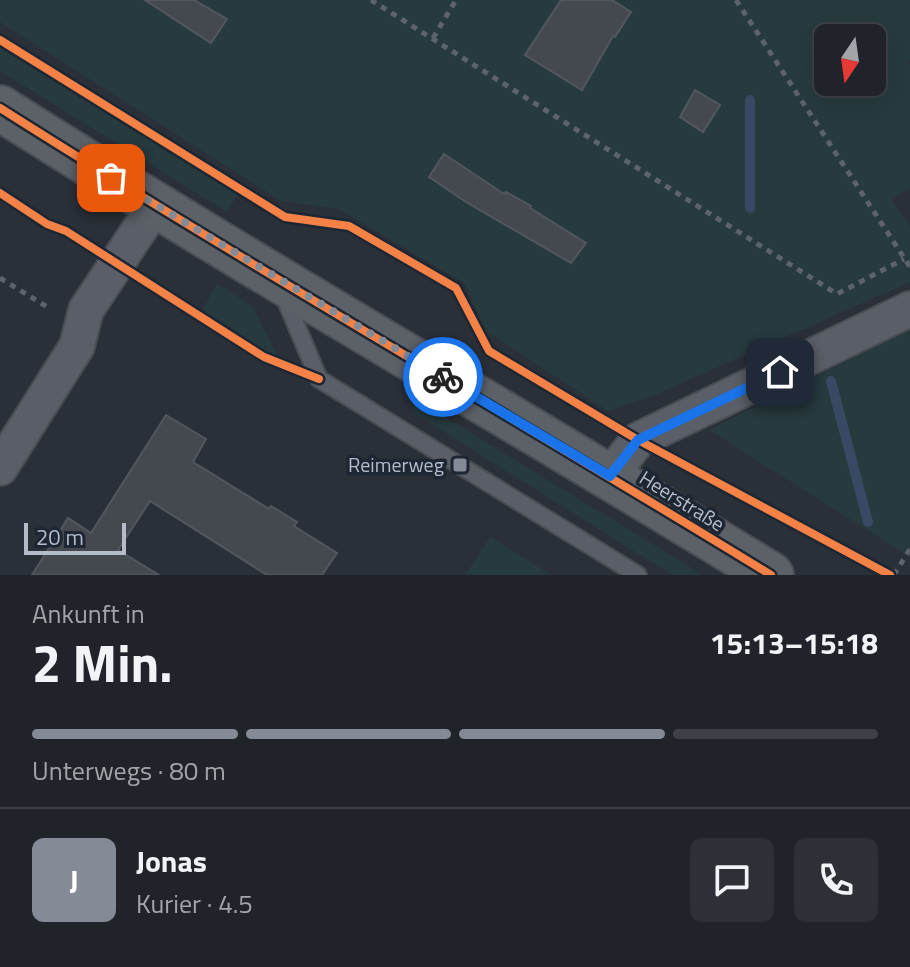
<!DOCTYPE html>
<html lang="de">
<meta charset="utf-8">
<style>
body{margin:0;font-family:"Titillium Web",sans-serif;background:#2d3036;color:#f1f3f6;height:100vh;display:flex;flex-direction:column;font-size:30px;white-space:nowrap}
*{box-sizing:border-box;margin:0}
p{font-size:26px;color:#a2a4a8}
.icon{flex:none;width:44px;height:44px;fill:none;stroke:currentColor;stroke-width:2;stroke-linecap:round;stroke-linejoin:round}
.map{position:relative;height:575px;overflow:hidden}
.side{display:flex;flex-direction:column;background:#20242a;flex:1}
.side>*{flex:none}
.needle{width:52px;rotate:193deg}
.fabs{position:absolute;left:814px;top:24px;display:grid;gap:16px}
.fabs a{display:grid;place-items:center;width:72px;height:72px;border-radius:12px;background:#20242a;box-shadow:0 8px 32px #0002,0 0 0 2px #3d4147;font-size:40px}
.scale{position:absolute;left:24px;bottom:20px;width:102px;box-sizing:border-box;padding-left:8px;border:4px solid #b4bcc9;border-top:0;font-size:22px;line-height:28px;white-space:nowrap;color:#b4bcc9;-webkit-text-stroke:6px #1d2633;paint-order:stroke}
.pin{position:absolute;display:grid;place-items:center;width:68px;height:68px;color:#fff;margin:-34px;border-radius:16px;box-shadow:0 4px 12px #0006}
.courier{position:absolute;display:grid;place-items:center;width:80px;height:80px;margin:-40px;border:6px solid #1a73e8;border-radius:50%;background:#fff;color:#222;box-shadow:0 2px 10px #0007}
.headline em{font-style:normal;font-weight:700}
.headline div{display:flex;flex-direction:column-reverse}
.headline{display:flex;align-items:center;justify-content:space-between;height:136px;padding:0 32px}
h1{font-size:52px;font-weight:700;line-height:60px}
.bar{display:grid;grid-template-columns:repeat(4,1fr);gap:12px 8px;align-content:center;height:96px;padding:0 32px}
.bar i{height:10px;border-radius:6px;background:#3d4147}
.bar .on{background:#848b96}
.bar p{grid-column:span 4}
.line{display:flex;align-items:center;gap:20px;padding:0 32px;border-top:2px solid #3d4147}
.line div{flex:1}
.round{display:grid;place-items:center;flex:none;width:84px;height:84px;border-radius:12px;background:#2d3036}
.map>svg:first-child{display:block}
</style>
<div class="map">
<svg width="910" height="575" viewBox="0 0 910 575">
<rect width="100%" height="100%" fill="#2a3038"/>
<g fill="#273a3e" fill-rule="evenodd">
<path d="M0,0H910V59L908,61L910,64V188L891,199L910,226V282L655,395L608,411L486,331L464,283L339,209L281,201L0,22ZM828,38H872V82H828Z"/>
<polygon points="0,45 238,194 227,212 0,71"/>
<polygon points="217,283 252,306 280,361 267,356 201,313"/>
<polygon points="910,329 910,557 709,430"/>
<polygon points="418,403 425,405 703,575 672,575 414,413 412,407"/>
<polygon points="490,537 552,575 465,575"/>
</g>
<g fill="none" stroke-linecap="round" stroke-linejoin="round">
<g stroke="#384963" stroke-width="10">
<polyline points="750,100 750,208"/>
<polyline points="831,381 868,522"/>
</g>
</g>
<g fill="#444950" stroke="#52575f" stroke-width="2">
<polygon points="145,0 194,0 227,19 211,43"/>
<polygon points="561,0 612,0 631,12 615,37 613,36 582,90 525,55"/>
<polygon points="695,90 720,105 703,132 680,117"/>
<polygon points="444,154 504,194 506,192 531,206 530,208 586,243 571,263 466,202 429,177"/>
<polygon points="166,415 206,439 193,462 269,509 271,506 297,522 294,526 337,553 322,575 267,575 150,501 118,550 159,575 32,575 68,518 91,533"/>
</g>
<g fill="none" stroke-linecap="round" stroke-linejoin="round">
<g stroke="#484c53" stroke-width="20">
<polyline id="service" points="283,294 319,379 638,575"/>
</g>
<g stroke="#484c53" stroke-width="38">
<g id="minor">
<polyline points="0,468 77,346 86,310 155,206"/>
<polyline points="610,476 638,440 910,309"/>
</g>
</g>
<g stroke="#484c55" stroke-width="48">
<path id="primary" d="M0,108C254,269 515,418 771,575"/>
</g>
<g stroke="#5d636a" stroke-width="5" stroke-dasharray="6 6" stroke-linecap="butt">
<polyline points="371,0 837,294 904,259"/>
<polyline points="736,0 910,267"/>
<polyline points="433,38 456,0"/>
<polyline points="0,278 49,308"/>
<polyline points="894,575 910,549"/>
</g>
<use href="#service" stroke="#5a5e66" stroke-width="16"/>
<use href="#minor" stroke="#5a5e66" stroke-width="34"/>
<use href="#primary" stroke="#5c6168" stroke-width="44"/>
<g stroke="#1d2633" stroke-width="13">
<g id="cycleway">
<polyline points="0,40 285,217 349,226 456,288 489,351 638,440 890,575"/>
<path d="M0,108C254,269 515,418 771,575"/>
<polyline points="0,193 47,224 66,231 264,357 319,379"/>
</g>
</g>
<use href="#cycleway" stroke="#f48246" stroke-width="8"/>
</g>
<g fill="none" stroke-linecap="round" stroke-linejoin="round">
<polyline stroke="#848b96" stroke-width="8" stroke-dasharray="0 14.4" points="111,178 443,377"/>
<polyline stroke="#1a73e8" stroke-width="10" points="443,377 610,476 638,440 780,372"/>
</g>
<rect fill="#848b96" stroke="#1d2633" stroke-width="3" x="452" y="457" width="16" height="16" rx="4"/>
<g text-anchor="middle" stroke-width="7" stroke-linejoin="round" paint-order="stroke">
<g font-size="20" fill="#b4bcc9" stroke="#1d2633" text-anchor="end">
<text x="444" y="472">Reimerweg</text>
</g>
<g font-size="20" fill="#b4bcc9" stroke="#1d2633">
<text transform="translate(682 501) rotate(32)" y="7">Heerstraße</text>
</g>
</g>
</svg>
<div class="fabs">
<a><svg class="needle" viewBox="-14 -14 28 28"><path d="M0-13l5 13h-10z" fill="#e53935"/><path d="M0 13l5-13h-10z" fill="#a2a4a8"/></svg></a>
</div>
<div class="scale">20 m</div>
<div class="pin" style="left:111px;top:178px;background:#ea580c"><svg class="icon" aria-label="bag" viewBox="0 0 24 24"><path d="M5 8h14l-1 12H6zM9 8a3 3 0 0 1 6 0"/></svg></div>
<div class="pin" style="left:780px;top:372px;background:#1f2937"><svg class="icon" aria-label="home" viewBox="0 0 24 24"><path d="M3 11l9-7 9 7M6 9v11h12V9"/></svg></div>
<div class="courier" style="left:443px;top:377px"><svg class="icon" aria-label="bike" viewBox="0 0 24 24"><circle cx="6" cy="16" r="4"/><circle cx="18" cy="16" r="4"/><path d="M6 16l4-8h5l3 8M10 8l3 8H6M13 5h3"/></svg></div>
</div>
<section class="side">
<div class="headline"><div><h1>2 Min.</h1><p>Ankunft in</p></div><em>15:13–15:18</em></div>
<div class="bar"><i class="on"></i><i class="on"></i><i class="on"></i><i></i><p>Unterwegs · 80 m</p></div>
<div class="line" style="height:144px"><b class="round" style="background:#848b96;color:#fff">J</b><div><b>Jonas</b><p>Kurier · 4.5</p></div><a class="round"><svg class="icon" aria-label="chat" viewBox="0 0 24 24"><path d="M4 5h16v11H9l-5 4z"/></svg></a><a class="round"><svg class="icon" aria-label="phone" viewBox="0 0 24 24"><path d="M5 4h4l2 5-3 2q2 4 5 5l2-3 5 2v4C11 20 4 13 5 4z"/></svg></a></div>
</section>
